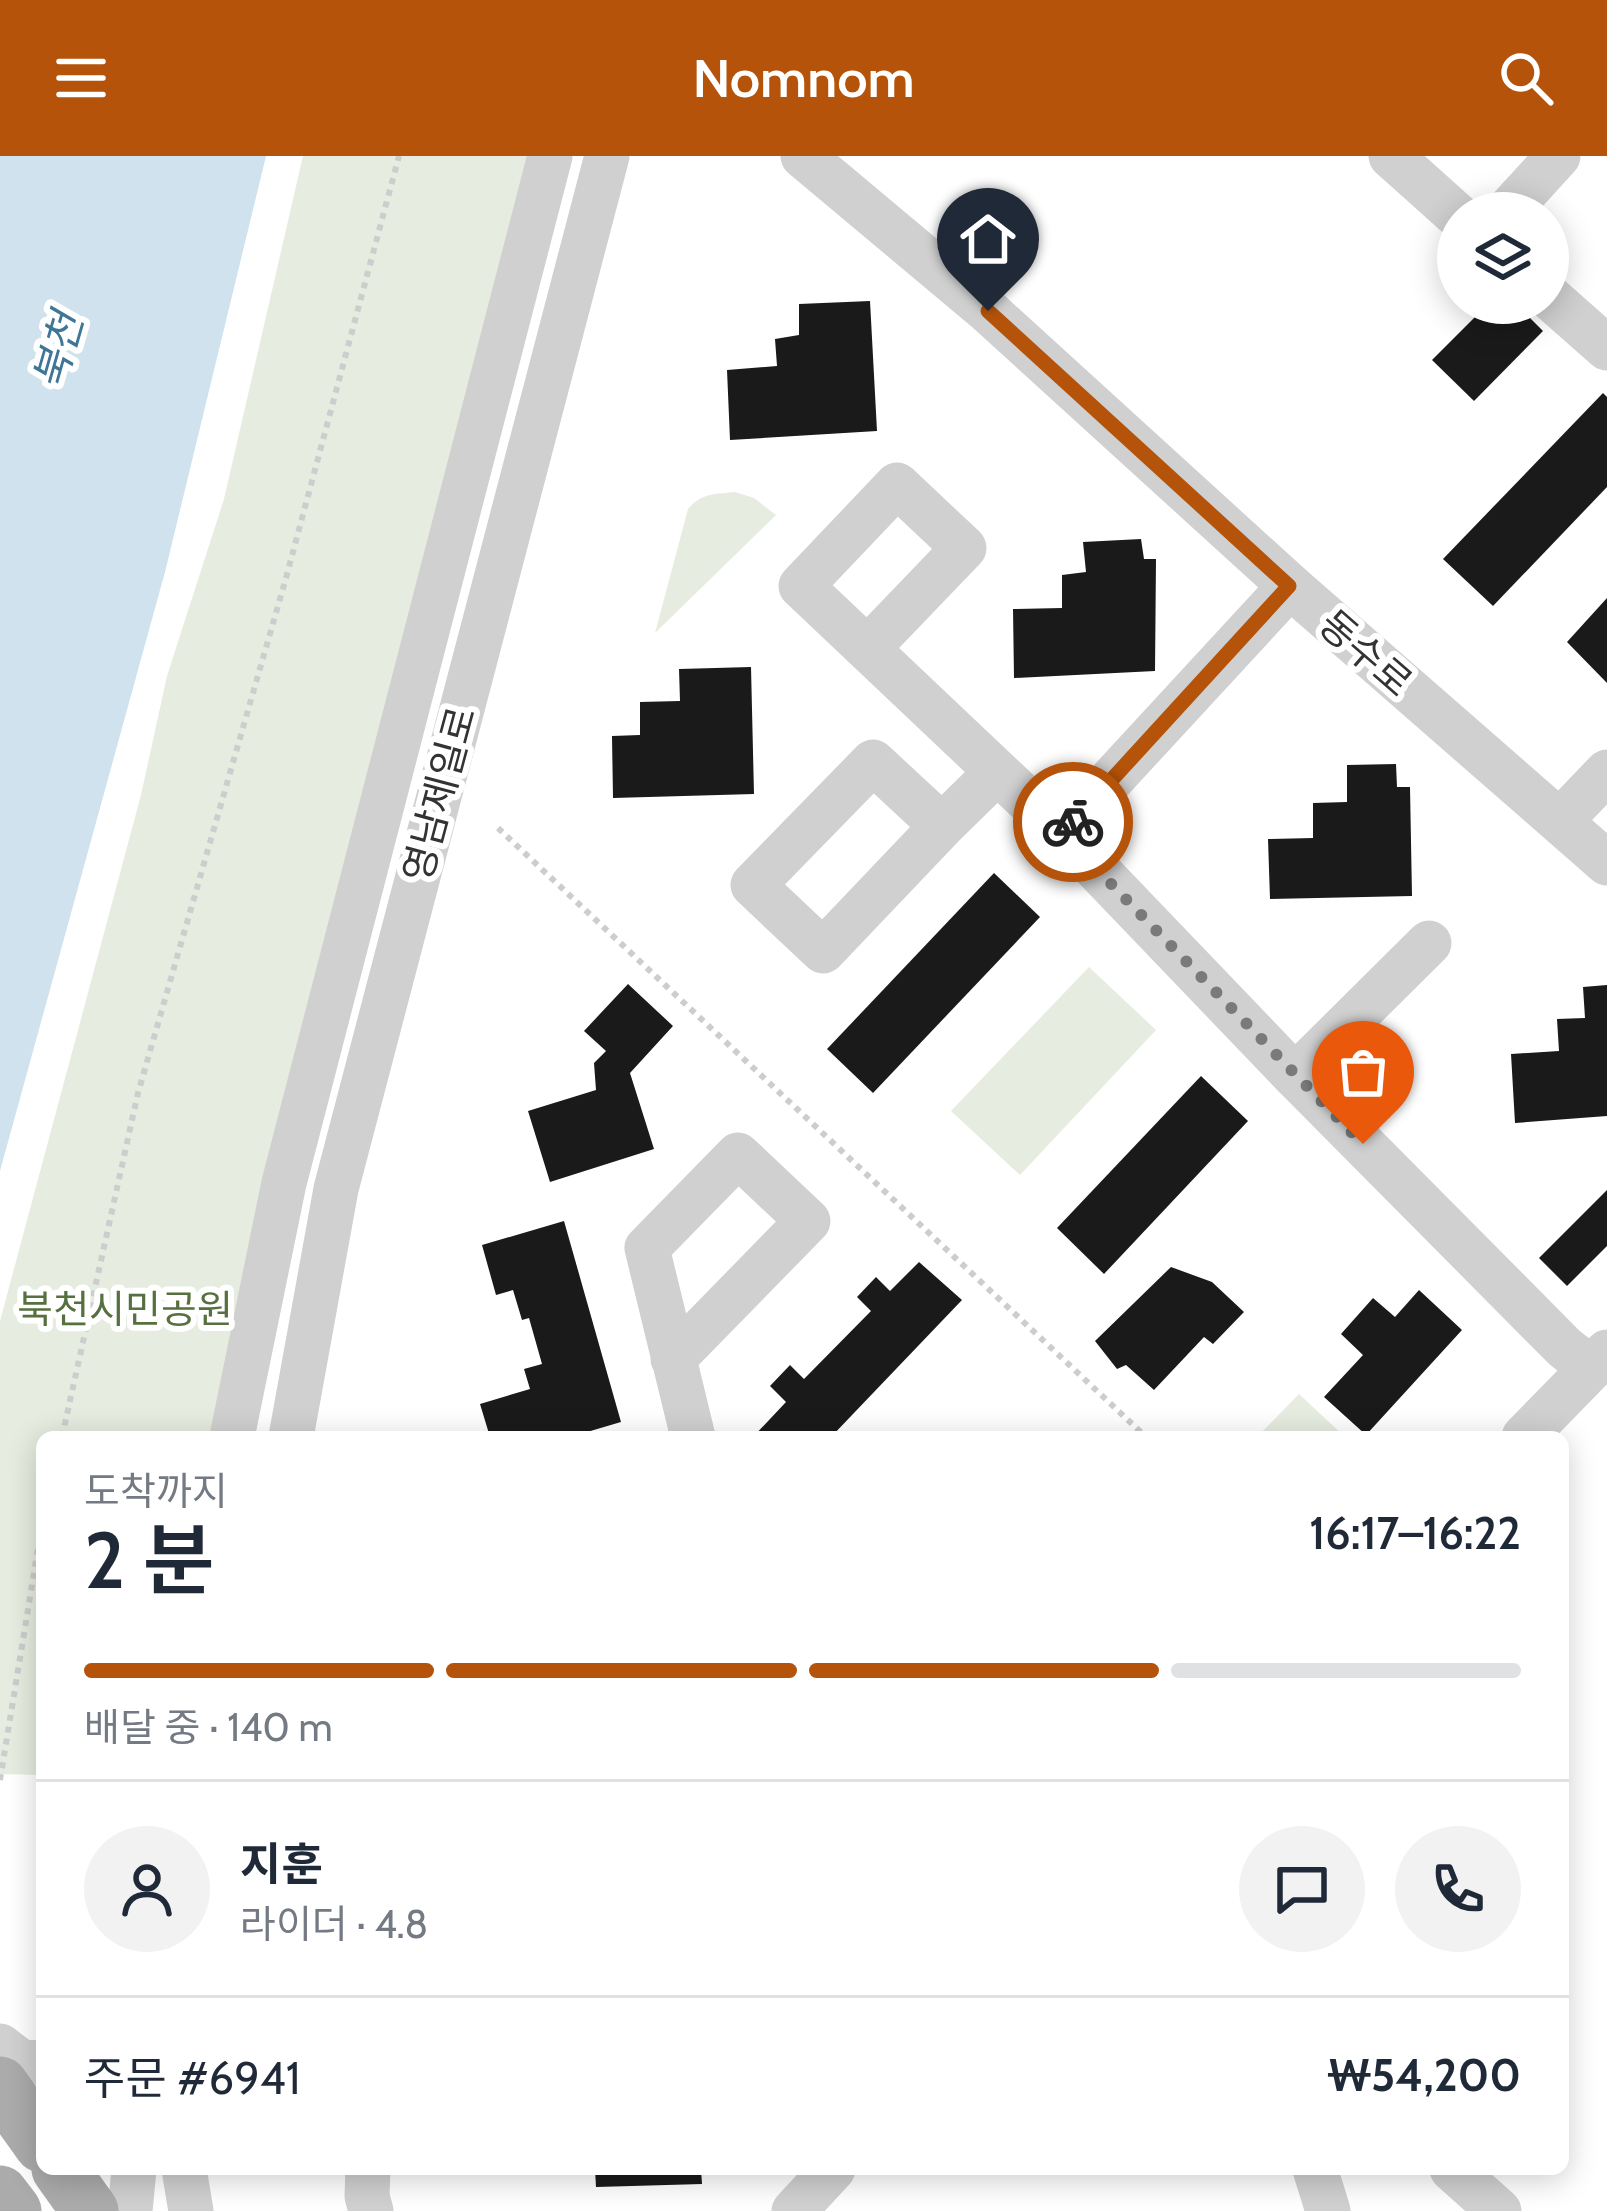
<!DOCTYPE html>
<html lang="ko">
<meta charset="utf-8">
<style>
body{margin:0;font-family:Cabin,"Noto Sans KR",sans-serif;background:#f2f2f3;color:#1f2937;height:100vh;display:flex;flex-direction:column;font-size:45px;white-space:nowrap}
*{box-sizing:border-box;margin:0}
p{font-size:39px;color:#747a83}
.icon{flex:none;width:66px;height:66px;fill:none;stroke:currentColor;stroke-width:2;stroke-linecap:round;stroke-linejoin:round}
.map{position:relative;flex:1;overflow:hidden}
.details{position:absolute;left:36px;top:1275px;width:1533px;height:744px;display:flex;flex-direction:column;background:#fff;border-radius:18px;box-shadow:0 6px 30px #0003}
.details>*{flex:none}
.buttons{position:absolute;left:1437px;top:36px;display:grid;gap:24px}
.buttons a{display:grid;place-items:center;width:132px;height:132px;border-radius:50%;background:#fff;box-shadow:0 6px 30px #0003;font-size:60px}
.pin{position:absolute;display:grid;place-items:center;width:102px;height:102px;color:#fff;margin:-123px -51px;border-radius:50% 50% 50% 0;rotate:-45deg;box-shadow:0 0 12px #0007}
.pin .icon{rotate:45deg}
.courier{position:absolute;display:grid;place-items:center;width:120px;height:120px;margin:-60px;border:9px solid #b45309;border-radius:50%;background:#fff;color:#222;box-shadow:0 3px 15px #0007}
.summary em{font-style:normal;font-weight:600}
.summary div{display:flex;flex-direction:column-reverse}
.summary{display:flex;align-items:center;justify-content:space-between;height:204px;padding:0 48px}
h1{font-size:78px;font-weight:600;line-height:90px}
.bar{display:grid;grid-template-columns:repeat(4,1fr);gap:18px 12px;align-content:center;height:144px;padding:0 48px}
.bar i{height:15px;border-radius:9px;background:#e0e1e3}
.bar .on{background:#b45309}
.bar p{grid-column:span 4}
.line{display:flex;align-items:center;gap:30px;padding:0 48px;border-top:3px solid #e0e1e3}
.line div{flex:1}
.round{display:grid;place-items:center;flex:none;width:126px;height:126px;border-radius:63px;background:#f2f2f3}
header{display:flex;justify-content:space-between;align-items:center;height:156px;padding:0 48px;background:#b45309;color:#fff;font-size:54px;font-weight:600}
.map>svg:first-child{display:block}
</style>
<header><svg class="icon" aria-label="menu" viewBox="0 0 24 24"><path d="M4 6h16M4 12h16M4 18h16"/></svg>Nomnom<svg class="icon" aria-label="search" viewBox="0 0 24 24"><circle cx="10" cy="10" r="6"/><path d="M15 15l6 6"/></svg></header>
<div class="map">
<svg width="1607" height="2055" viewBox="0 0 1607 2055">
<rect width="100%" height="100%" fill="#fff"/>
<g fill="#e6ecdf">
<polygon points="303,0 544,0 213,1281 42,1281 42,1619 0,1618 0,1165 141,639 167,520 224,343"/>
<path d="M735,336L754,342L776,359L655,477L688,353C701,337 716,338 735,336Z"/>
<polygon points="1089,811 1156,874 1020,1019 951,955"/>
<polygon points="1299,1238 1345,1281 1257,1281"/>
</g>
<polygon fill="#cfe2ee" points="0,0 266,0 165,416 0,1015"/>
<g fill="#1a1a1a">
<polygon points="870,145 877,275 730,284 727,214 777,210 775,183 799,179 799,148"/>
<polygon points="1489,147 1515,147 1543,175 1474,245 1432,204"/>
<polygon points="1603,237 1607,241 1607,331 1493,450 1443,403"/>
<polygon points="1141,383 1144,403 1156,403 1155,515 1014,522 1013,453 1062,452 1062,419 1086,416 1083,386"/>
<polygon points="1607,442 1607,527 1567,486"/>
<polygon points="751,511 754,638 613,642 612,580 640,579 640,546 680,545 679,513"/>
<polygon points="1396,608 1397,631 1410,631 1412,740 1270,743 1268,683 1313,682 1313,647 1347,646 1347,609"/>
<polygon points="994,717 1040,761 873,937 827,893"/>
<polygon points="628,828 673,870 630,917 654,993 550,1026 528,955 596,934 594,907 606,895 584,875"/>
<polygon points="1607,829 1607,960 1515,967 1511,898 1559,895 1557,863 1585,862 1583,831"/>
<polygon points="1201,920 1248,965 1104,1118 1057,1072"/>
<polygon points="1607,1034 1607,1090 1567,1130 1539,1102"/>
<polygon points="564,1065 621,1266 570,1281 490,1281 480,1248 530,1233 524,1213 542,1208 529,1162 522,1164 513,1134 496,1139 482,1089"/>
<polygon points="919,1106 962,1144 831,1281 753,1281 786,1246 770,1230 790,1209 804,1223 871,1155 857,1141 876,1121 890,1135"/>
<polygon points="1171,1111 1212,1126 1244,1156 1213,1188 1204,1181 1154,1234 1126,1209 1117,1213 1095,1185"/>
<polygon points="1419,1134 1462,1174 1366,1279 1324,1241 1363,1199 1341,1178 1373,1142 1395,1161"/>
<polygon points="595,2013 701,2013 702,2028 596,2031"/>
</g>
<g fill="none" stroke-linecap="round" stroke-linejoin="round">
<g stroke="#cdcdcd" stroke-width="6" stroke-dasharray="6 6" stroke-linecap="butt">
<polyline points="498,672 1146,1281"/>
<polyline points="62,1281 138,937 286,422 399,0"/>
<polyline points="0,1624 42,1368"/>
</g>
<g stroke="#d0d0d0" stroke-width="45">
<polyline points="803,0 988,155 1290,430 1607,707"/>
<polyline points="1391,0 1458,60"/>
<polyline points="1506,57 1558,0"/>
<polyline points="1548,140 1607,192"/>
<polyline points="868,492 964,392 897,329 801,430 1062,677 1295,920 1565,1192 1591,1212"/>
<polyline points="1560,665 1607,616"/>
<polyline points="942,670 823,795 753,729 873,606 942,670 997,616"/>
<polyline points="1062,677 1290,430"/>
<polyline points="1295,920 1429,787"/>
<polyline points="673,1203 808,1065 738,999 647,1092 693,1281"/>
<polyline points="232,1281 284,1027 550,0"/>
<polyline points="291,1281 336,1033 607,0"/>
<polyline points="1524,1281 1607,1196"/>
<polyline points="0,1890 21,1906 42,1907"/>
<polyline points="184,2013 191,2055"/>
<polyline points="368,2013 367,2040 371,2055"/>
<polyline points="1315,2013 1328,2055"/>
<polyline points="1452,2013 1499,2055"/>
<polyline points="130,2055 134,2013"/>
<polyline points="794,2055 833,2013"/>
</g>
<g stroke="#ababab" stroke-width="57">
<polyline points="0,1929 42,1988"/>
<polyline points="60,2013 90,2055"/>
<polyline points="0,2038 13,2055"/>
</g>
</g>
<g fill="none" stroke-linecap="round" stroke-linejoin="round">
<polyline stroke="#7a7a7a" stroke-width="12" stroke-dasharray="0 21.6" points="1073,666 1062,677 1363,988"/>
<polyline stroke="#b45309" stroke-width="15" points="988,155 1289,430 1073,666"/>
</g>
<g text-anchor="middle" stroke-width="12" stroke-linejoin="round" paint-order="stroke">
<g font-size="39" fill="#333" stroke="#fff">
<text transform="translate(1366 497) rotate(41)" y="14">동수로</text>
<text transform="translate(439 638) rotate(-75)" y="14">영남제일로</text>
</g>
<g font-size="39" fill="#56703f" stroke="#fff">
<text x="125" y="1167">북천시민공원</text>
</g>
<g font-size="42" font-style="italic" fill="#3f7597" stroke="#fff">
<text transform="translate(58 195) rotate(-74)" y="15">북천</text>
</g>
</g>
</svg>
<div class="buttons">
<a><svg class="icon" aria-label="layers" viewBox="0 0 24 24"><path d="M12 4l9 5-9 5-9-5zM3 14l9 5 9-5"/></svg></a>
</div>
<div class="pin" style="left:1363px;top:988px;background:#ea580c"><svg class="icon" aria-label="bag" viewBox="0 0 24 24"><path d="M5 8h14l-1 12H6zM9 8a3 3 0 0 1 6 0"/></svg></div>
<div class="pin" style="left:988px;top:155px;background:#1f2937"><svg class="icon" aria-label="home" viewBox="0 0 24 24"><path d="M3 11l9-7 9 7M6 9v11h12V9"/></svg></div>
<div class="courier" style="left:1073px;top:666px"><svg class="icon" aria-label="bike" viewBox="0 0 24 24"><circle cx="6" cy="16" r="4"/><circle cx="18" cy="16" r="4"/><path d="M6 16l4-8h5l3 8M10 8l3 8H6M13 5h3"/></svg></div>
<section class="details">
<div class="summary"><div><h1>2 분</h1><p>도착까지</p></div><em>16:17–16:22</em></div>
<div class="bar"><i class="on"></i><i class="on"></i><i class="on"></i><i></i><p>배달 중 · 140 m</p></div>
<div class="line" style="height:216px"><a class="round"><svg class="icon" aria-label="person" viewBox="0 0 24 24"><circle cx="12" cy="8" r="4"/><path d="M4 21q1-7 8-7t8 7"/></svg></a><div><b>지훈</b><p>라이더 · 4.8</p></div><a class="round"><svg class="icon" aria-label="chat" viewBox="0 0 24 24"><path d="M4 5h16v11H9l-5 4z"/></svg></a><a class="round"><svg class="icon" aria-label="phone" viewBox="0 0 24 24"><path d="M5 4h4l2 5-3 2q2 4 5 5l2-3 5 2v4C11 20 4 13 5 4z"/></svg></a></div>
<div class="line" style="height:156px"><div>주문 #6941</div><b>₩54,200</b></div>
</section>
</div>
